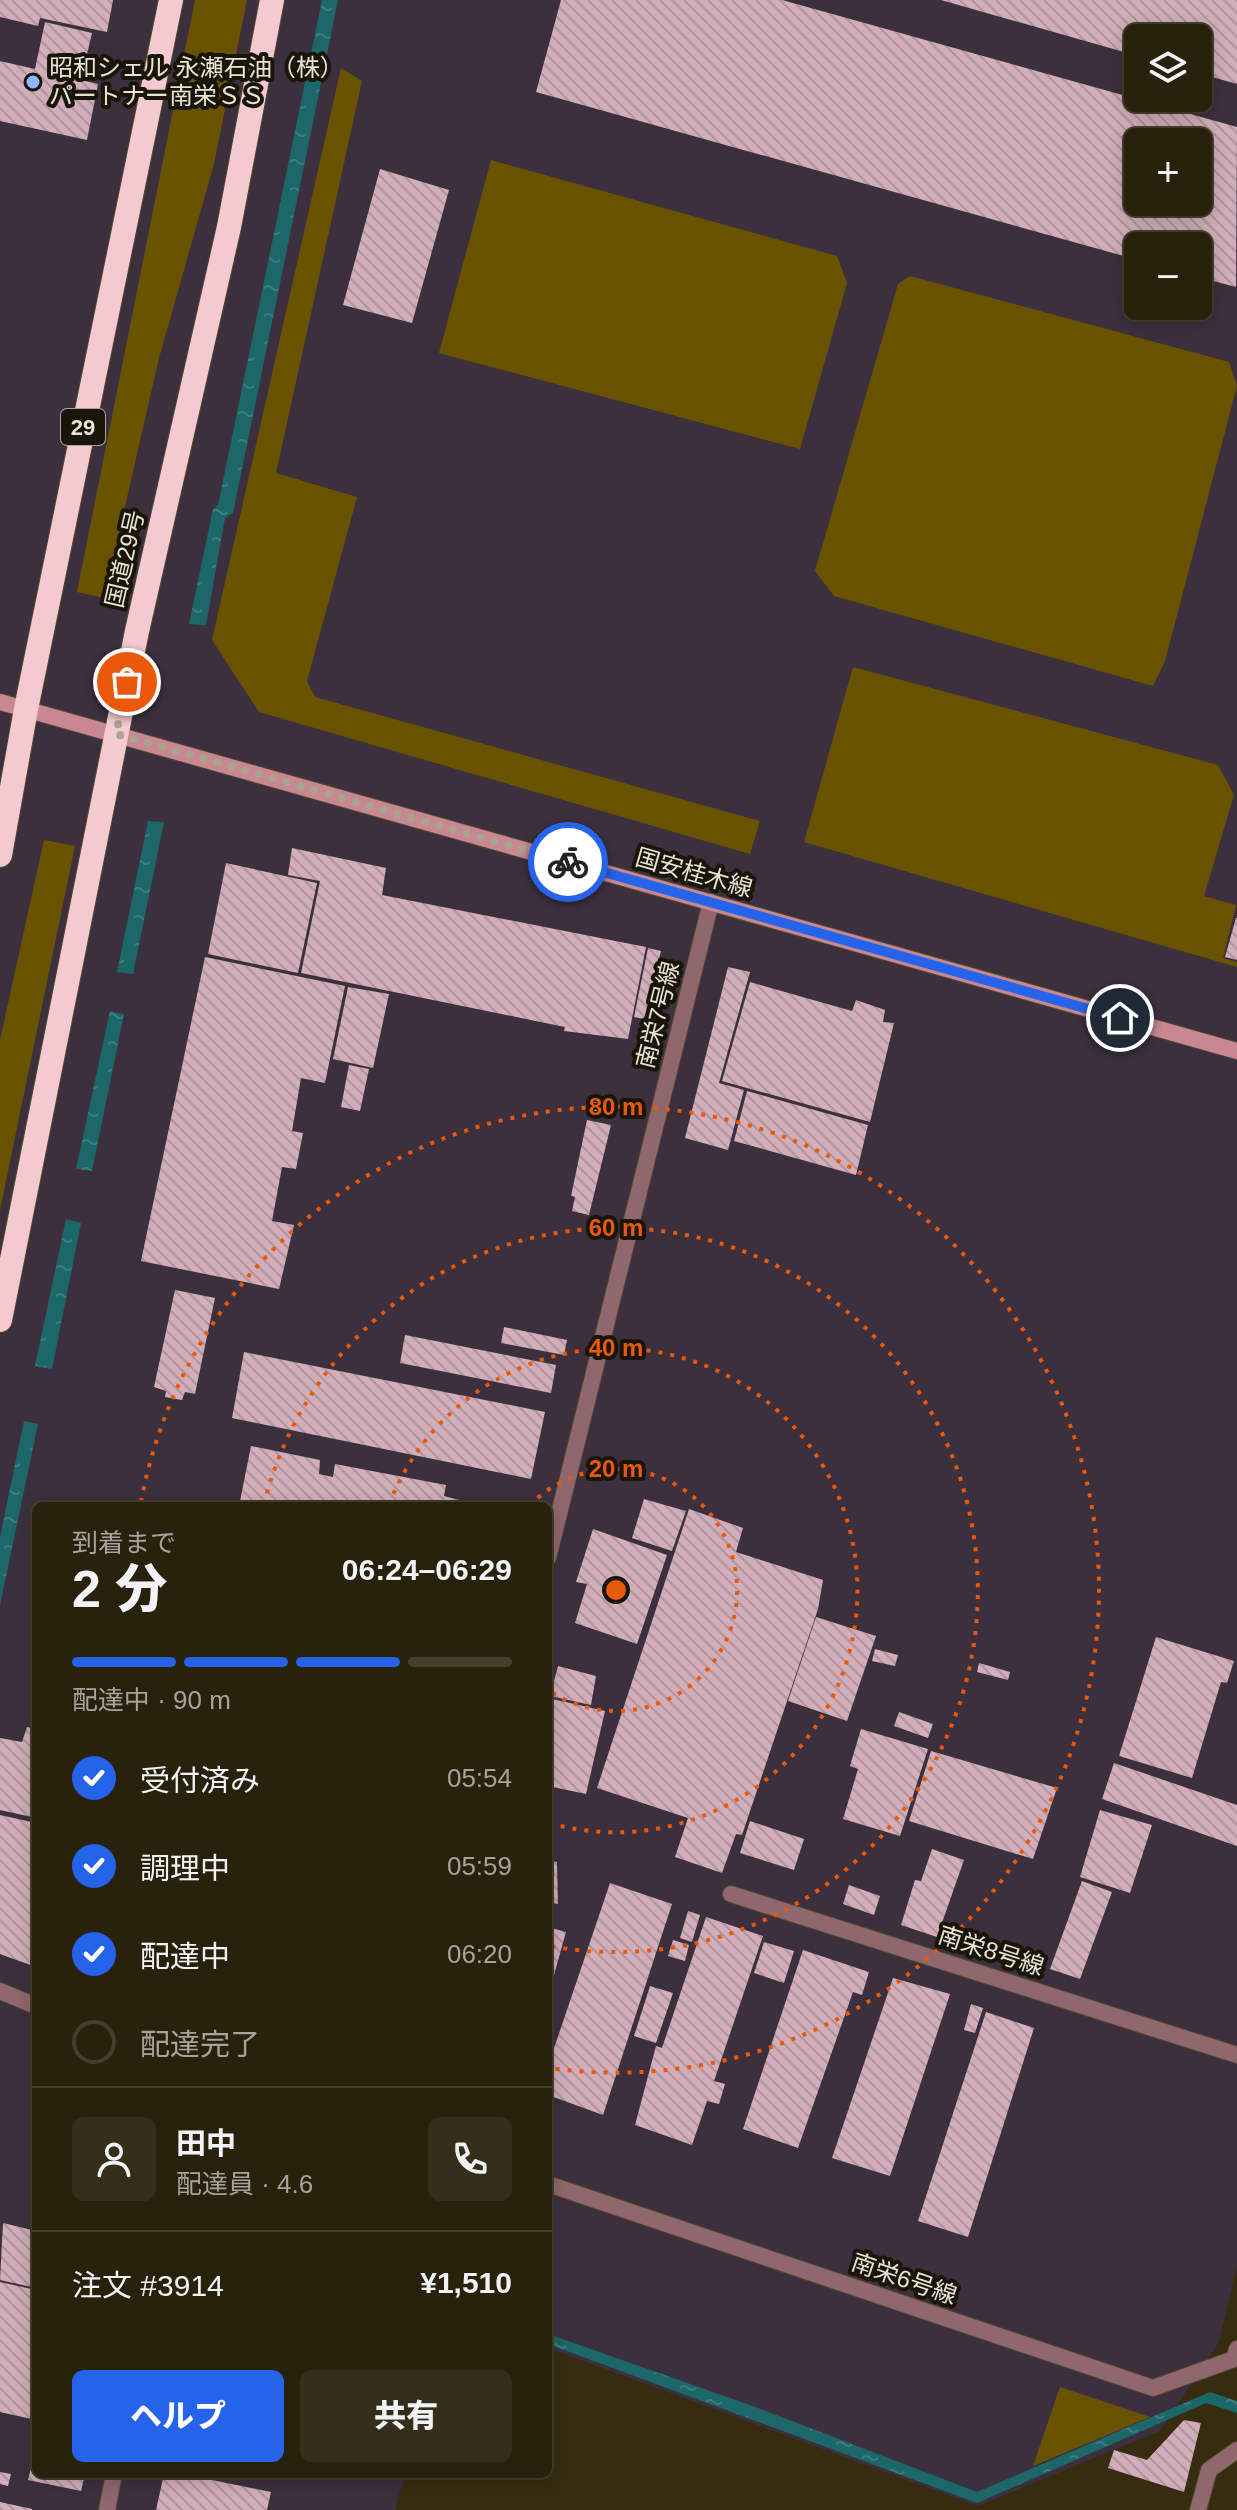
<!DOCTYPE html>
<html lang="ja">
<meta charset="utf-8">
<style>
body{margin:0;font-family:Arial,"Noto Sans JP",sans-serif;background:#342e1a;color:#f1f3f6;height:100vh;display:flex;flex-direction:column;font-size:30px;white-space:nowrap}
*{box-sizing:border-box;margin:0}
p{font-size:26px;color:#a5a39d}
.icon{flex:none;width:44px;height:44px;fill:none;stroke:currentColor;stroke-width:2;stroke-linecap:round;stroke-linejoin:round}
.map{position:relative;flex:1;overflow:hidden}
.drawer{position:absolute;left:32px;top:1502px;width:520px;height:976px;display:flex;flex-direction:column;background:#28210c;border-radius:12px;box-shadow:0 4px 20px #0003,0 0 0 2px #443e2d}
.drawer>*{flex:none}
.tools{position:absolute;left:1124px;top:24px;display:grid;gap:16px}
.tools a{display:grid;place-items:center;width:88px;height:88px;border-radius:12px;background:#28210c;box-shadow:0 4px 20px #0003,0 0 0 2px #443e2d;font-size:40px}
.pin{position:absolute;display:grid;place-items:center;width:68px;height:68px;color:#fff;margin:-34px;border:4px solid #fff;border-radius:50%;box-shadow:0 2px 8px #0007}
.courier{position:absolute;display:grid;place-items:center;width:80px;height:80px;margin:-40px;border:6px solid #2563eb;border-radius:50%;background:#fff;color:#222;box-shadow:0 2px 10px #0007}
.headline em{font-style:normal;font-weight:800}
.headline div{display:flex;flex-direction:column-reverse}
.headline{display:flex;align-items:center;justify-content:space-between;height:136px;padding:0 40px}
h1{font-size:52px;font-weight:800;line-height:60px}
.bar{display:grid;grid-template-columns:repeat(4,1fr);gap:12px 8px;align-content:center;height:96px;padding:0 40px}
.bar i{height:10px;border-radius:6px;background:#443e2d}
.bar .active{background:#2563eb}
.bar p{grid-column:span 4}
.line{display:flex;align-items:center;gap:20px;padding:0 40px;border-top:2px solid #443e2d}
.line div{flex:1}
.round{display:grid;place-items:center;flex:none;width:84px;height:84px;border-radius:12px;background:#342e1a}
ol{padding:0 40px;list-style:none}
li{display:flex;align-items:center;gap:24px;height:88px}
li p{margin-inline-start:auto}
li .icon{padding:8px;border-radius:50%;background:#2563eb;color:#fff;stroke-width:4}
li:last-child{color:#a5a39d}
li i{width:44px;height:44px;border:4px solid #443e2d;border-radius:50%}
.button{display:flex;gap:16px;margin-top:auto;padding:16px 40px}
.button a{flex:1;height:92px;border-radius:12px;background:#2563eb;color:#fff;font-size:32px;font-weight:800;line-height:92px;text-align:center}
.button a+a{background:#342e1a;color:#f1f3f6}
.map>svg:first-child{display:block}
</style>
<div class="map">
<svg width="1237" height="2510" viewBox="0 0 1237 2510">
<defs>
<pattern id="water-ripples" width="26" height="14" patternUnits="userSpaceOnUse" patternTransform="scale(2)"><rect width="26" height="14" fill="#1b6769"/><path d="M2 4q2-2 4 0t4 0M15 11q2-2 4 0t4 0" fill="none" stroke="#3c7d7e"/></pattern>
<pattern id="building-back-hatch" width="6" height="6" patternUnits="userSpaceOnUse" patternTransform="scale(2)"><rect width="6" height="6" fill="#d2aeba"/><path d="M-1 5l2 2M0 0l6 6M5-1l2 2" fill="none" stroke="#af949b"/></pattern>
</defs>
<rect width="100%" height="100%" fill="#362c10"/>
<path fill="#3c303e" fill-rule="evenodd" d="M0,0H1237V2267L1219,2342L1160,2431L978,2506L548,2348V1506H36V2474H405L395,2510H0ZM1138,38H1198V98H1138ZM1138,142H1198V202H1138ZM1138,246H1198V306H1138Z"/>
<g fill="#6a5300">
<polygon points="195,0 247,0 214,164 159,358 104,598 77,592"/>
<polygon points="341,68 362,81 276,473 357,497 307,681 315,697 760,821 750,854 259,712 212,640"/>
<polygon points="491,160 837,256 847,283 800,449 439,353"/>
<polygon points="910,276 1229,362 1237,386 1165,661 1153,686 834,596 815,571 898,284"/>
<polygon points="853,667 1218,765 1234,795 1204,896 1236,905 1223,958 1237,962 1237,967 804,842"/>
<polygon points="44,840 75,846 0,1210 0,1040"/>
<polygon points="1060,2387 1150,2417 1033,2466"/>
</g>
<g fill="url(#water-ripples)">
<polygon points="322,0 338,0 233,513 225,518 206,625 189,624 213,509 218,505"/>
<polygon points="148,821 164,822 133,974 117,972"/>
<polygon points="110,1011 124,1014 92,1171 76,1169"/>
<polygon points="66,1219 81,1223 52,1369 35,1366"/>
<polygon points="24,1421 38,1424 0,1605 0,1537"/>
<polygon points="548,2334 750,2405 977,2492 1210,2392 1237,2401 1237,2413 1206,2403 977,2503 548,2344"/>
</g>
<g fill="url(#building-back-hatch)" fill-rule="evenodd">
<polygon points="0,0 113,0 107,32 40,18 38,26 0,17"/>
<path d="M561,0H782L1237,127L1236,287L1198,277V246H1138V260L536,92ZM1138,142H1198V202H1138Z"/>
<polygon points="941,0 1237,0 1237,84 1198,73 1198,38 1138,38 1138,56"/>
<polygon points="45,22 92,33 81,80 98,84 87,140 0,121 0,61 35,69"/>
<polygon points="380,169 449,190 412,323 343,305"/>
<polygon points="292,848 386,868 382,895 646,947 628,1039 564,1031 565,1027 301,973 320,881 288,875"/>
<polygon points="226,863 317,883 298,973 208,954"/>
<polygon points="1236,918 1237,918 1237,960 1225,957"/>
<polygon points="648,948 661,951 644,1019 634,1017"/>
<polygon points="205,957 345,986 325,1083 301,1078 292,1131 303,1133 296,1169 282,1167 272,1221 294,1225 279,1289 141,1261"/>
<polygon points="728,967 750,972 719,1083 744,1090 728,1150 685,1138"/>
<polygon points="750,982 852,1011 856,1000 885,1010 883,1022 894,1023 870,1122 722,1081"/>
<polygon points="348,987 389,994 373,1068 333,1059"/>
<polygon points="349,1065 369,1069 360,1111 341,1107"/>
<polygon points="747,1091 868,1125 856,1175 734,1141"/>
<polygon points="592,1097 610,1101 607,1116 589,1112"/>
<polygon points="587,1120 611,1125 589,1215 572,1211 575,1197 571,1196"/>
<polygon points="175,1290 215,1298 195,1394 185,1392 182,1400 165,1397 166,1391 154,1387"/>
<polygon points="504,1327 567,1340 564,1355 501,1343"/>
<polygon points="405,1335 556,1365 551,1393 400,1363"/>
<polygon points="244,1352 545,1412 531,1479 232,1418"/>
<polygon points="251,1446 320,1460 319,1474 333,1477 335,1464 446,1485 444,1496 482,1506 239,1506"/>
<polygon points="644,1499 686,1511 672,1551 632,1538"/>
<polygon points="689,1509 743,1528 736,1552 823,1580 818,1609 742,1835 736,1834 722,1873 675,1857 688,1818 597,1788"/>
<polygon points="593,1529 667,1555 637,1644 575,1623 587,1584 576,1582"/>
<polygon points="816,1617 876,1636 847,1721 788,1701"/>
<polygon points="1156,1637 1234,1661 1227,1683 1221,1682 1192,1778 1119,1756"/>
<polygon points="875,1649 898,1655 895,1666 872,1661"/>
<polygon points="979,1663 1010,1672 1008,1680 977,1672"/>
<polygon points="558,1666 596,1676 591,1705 550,1696"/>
<polygon points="548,1698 605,1711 586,1794 548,1786"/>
<polygon points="899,1712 933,1724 928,1738 894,1726"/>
<polygon points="27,1727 36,1729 36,1818 0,1810 0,1738 22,1742"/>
<polygon points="861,1729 928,1749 900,1836 843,1819 858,1769 850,1766"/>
<polygon points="931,1751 1057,1788 1033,1859 909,1821"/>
<polygon points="1114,1763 1237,1805 1237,1846 1102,1799"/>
<polygon points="1100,1810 1152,1825 1130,1893 1080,1877"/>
<polygon points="0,1815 36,1823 36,1967 0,1954"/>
<polygon points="750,1821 804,1839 794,1870 740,1853"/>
<polygon points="932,1849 964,1860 937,1937 901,1925 915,1880 921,1881"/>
<polygon points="548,1860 557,1862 558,1904 548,1902"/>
<polygon points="1082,1881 1112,1892 1080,1979 1050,1969"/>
<polygon points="610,1883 672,1904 603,2115 548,2095 548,2066"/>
<polygon points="849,1885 880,1896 874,1915 843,1904"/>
<polygon points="688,1911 700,1915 692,1942 680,1938"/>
<polygon points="706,1917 763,1936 714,2081 725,2084 719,2104 707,2101 692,2145 635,2125 656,2046 662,2048"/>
<polygon points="548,1927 566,1932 549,1993 548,1993"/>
<polygon points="673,1940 689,1945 685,1961 668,1956"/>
<polygon points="764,1942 794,1951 784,1983 754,1973"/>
<polygon points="803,1950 869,1972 862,1995 853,1992 798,2148 743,2129"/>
<polygon points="893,1978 950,1994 890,2176 832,2158"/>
<polygon points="650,1986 673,1993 656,2043 634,2036"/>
<polygon points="971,2004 983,2008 975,2033 964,2030"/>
<polygon points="986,2012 1034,2028 968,2237 918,2221"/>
<polygon points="3,2223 36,2231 36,2288 0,2280"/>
<polygon points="0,2282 36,2290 36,2420 0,2412"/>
<polygon points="1184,2420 1201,2423 1184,2492 1108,2468 1114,2450 1147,2460"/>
<polygon points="35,2451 36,2474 85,2474 81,2491 28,2480"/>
<polygon points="0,2472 11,2474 8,2486 0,2484"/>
<polygon points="164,2474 183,2474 271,2492 267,2510 156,2510"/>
<polygon points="0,2502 32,2509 32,2510 0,2510"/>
</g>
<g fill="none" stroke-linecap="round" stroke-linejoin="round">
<g stroke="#52492f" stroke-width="18">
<g id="street">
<polyline points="548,1558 711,902"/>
<polyline points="731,1894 1237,2055"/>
<polyline points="0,1991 36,2006"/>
<polyline points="548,2184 1153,2388 1234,2359 1237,2349"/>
<polyline points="107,2510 114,2474"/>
<polyline points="1198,2510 1209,2470 1237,2450"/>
</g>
</g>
<g stroke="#52492f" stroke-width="18">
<polyline id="secondary" points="0,702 1237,1051"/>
</g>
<g stroke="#52492f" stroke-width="26">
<g id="highway">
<polyline points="0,855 26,709 171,0"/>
<polyline points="0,1320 137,631 229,227 272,0"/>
</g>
</g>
<use href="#street" stroke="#90676d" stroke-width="16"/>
<use href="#secondary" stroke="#c88791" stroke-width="16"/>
<use href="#highway" stroke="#f4cad0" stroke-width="24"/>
</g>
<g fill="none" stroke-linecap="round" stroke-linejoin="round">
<polyline stroke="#aaa38f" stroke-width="8" stroke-dasharray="0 14.4" points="127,682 116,734 568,862"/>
<polyline stroke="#2563eb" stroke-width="10" points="568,862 1120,1018"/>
</g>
<g fill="none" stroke="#e8590c" stroke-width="4" stroke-dasharray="4 8">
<path d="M529 1506A121 121 0 1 1 548 1690"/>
<path d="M389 1505A242 242 0 1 1 549 1823"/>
<path d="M264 1505A362 362 0 1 1 550 1946"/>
<path d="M141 1502A483 483 0 1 1 549 2068"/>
</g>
<circle fill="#8bb9fc" stroke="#191509" stroke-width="3" cx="33" cy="82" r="8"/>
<g text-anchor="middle" stroke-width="8" stroke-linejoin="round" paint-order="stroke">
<rect fill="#191509" stroke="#aaa596" stroke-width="2" x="61" y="409" width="44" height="36" rx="6"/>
<g font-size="22" font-weight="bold" fill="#e8e3d3">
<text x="83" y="435">29</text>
</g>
<g font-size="24" fill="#e8e3d3" stroke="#191509" text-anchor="start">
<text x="49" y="76">昭和シェル 永瀬石油（株）<tspan x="49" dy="28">パートナー南栄ＳＳ</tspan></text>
</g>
<g font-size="24" fill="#e8e3d3" stroke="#191509">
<text transform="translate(125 559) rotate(-77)" y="8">国道29号</text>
<text transform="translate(694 873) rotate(16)" y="8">国安桂木線</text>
<text transform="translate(658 1015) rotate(-76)" y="8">南栄7号線</text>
<text transform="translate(991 1951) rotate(18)" y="8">南栄8号線</text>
<text transform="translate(904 2279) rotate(19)" y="8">南栄6号線</text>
</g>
</g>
<circle cx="616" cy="1590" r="12" fill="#e8590c" stroke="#191509" stroke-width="4"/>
<g font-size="24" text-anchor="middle" font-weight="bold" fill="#e8590c" stroke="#191509" stroke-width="8" stroke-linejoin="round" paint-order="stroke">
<text x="616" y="1115">80 m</text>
<text x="616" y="1236">60 m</text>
<text x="616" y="1356">40 m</text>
<text x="616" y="1477">20 m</text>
</g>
</svg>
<div class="tools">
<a><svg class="icon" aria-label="layers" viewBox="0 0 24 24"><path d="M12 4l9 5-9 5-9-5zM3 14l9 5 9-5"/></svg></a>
<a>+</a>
<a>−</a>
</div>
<div class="pin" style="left:127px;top:682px;background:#ea580c"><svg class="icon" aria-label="bag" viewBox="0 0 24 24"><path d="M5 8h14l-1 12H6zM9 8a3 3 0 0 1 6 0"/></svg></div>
<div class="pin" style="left:1120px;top:1018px;background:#1f2937"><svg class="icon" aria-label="home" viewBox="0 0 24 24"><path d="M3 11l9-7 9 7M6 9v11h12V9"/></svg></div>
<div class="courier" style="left:568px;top:862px"><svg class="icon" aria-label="bike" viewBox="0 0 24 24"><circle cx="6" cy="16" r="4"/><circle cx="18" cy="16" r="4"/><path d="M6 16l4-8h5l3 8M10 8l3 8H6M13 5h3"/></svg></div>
<section class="drawer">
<div class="headline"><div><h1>2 分</h1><p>到着まで</p></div><em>06:24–06:29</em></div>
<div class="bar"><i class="active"></i><i class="active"></i><i class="active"></i><i></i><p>配達中 · 90 m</p></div>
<ol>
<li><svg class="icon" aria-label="check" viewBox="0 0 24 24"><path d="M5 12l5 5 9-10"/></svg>受付済み<p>05:54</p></li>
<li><svg class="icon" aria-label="check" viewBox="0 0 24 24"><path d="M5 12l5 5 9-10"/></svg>調理中<p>05:59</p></li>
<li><svg class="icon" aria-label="check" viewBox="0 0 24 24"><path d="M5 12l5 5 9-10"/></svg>配達中<p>06:20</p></li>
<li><i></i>配達完了</li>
</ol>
<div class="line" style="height:144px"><a class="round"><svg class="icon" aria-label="person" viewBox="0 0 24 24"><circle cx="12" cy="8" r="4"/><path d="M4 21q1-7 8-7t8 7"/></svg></a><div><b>田中</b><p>配達員 · 4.6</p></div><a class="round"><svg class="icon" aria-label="phone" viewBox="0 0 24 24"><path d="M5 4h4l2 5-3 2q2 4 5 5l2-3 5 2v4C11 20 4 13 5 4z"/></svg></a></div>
<div class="line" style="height:104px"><div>注文 #3914</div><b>¥1,510</b></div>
<div class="button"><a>ヘルプ</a><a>共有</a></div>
</section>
</div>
